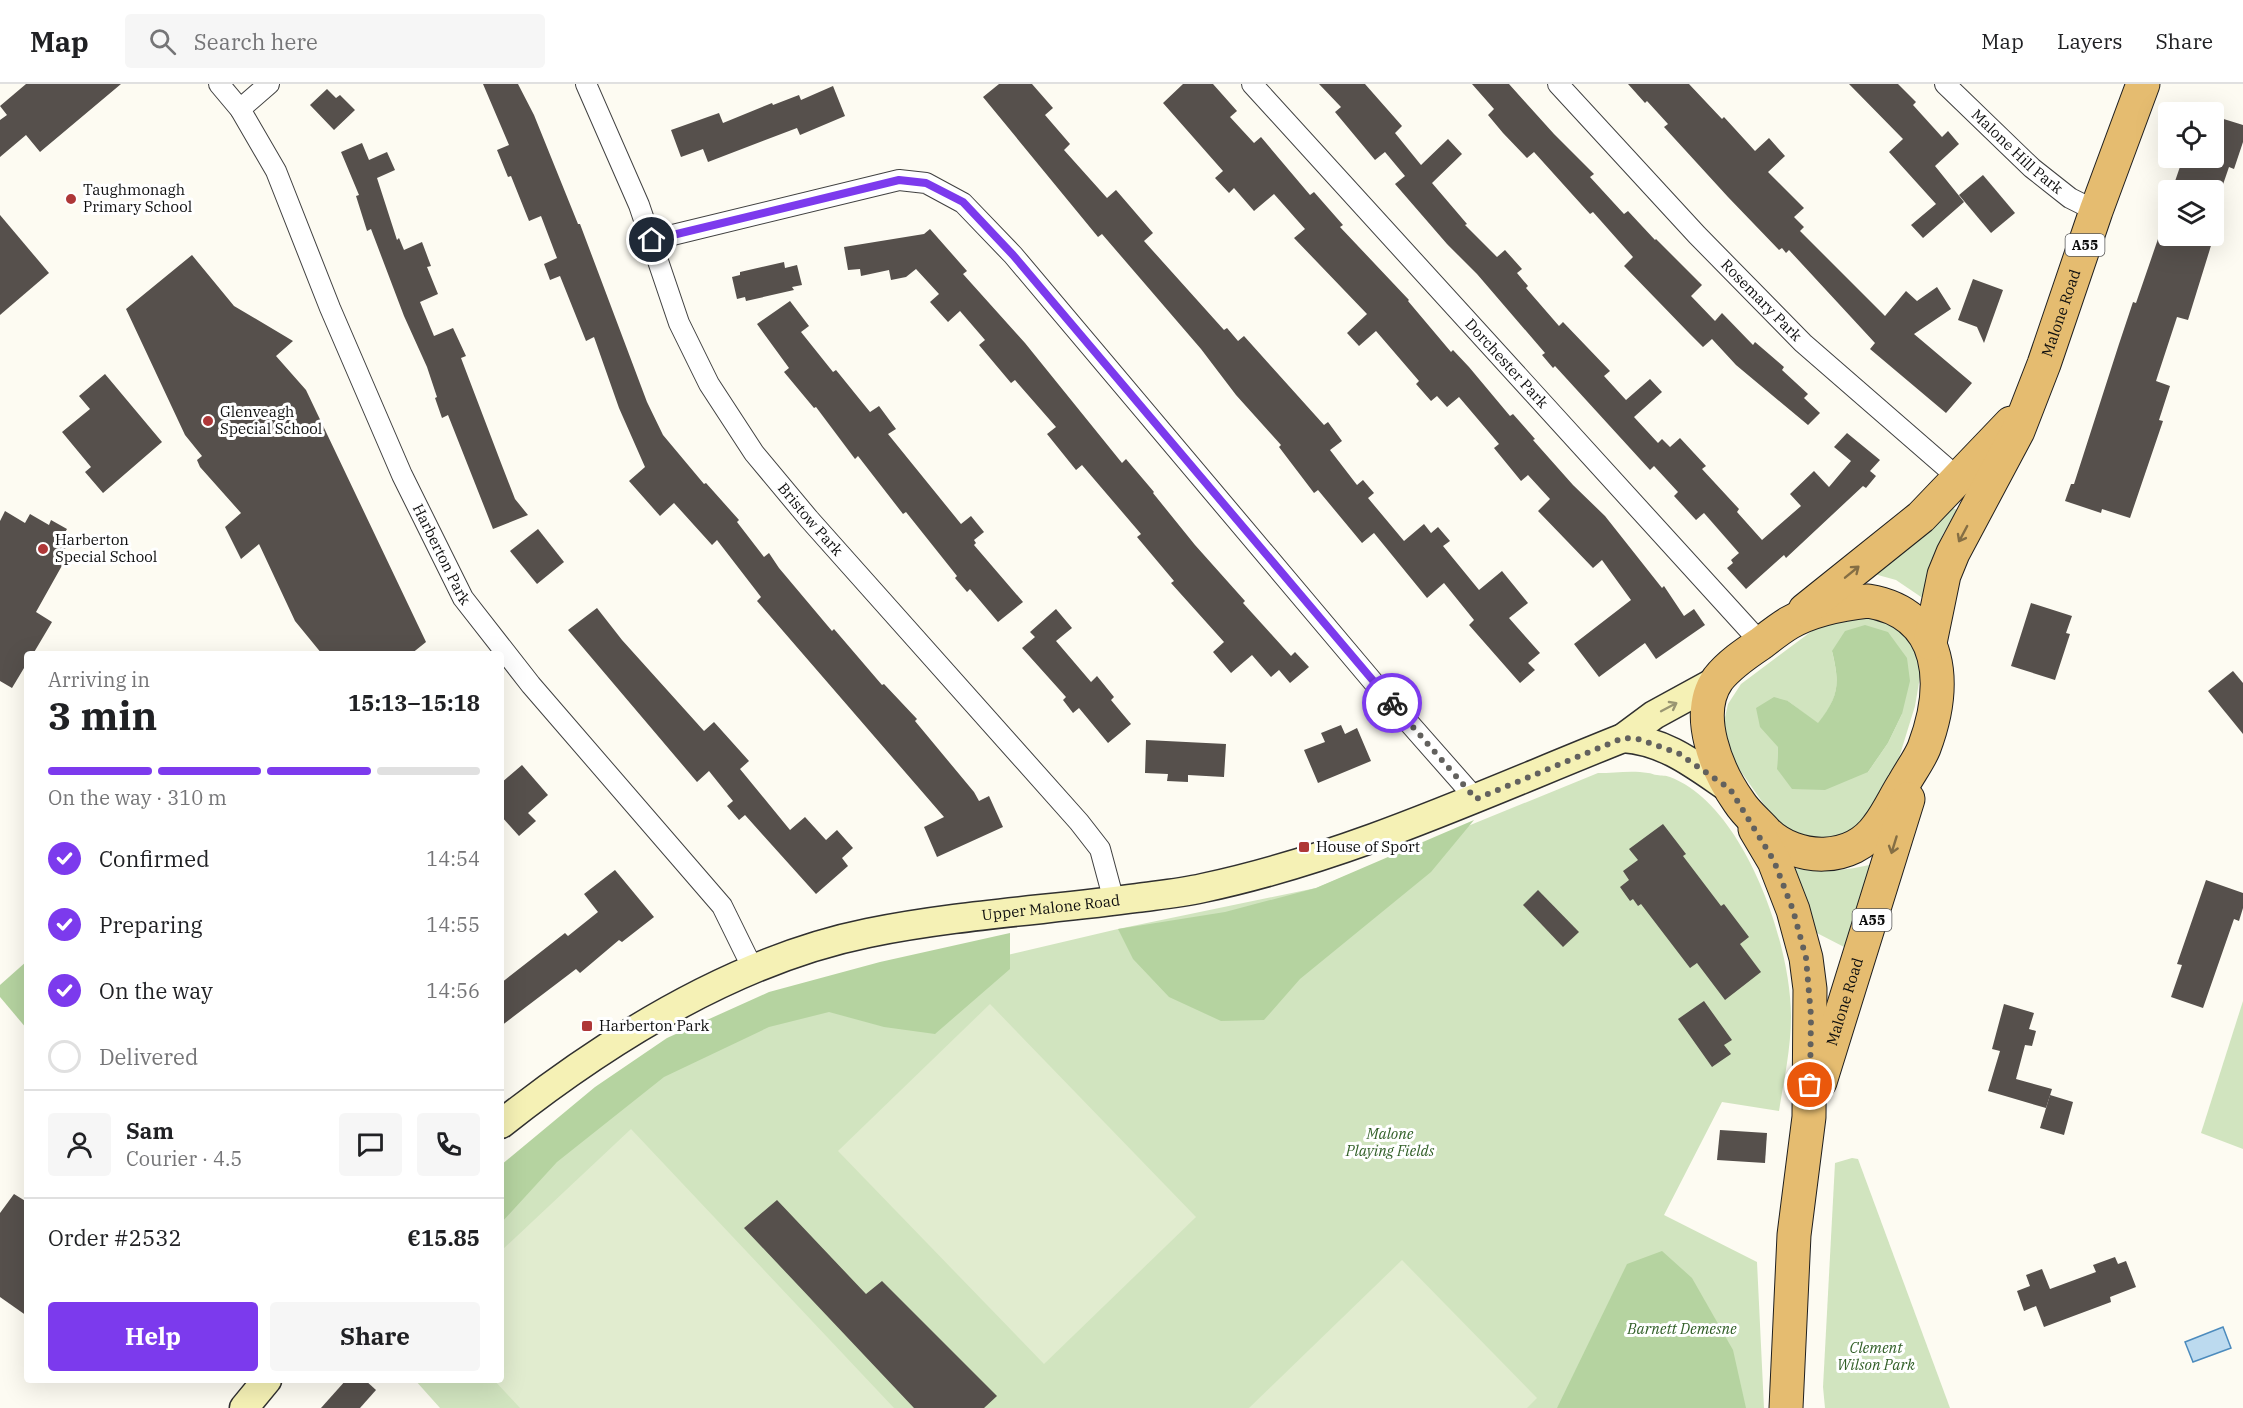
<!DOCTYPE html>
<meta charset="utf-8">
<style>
body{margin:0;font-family:"IBM Plex Serif",serif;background:#f6f6f6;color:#202124;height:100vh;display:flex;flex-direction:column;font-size:22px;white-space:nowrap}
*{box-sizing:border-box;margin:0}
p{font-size:20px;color:#757577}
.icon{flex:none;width:33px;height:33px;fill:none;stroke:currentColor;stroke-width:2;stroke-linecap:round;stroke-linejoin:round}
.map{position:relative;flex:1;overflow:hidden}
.side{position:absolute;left:24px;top:567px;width:480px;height:732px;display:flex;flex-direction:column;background:#fff;border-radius:6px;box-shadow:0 6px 24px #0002}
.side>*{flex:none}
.tools{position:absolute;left:2158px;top:18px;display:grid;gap:12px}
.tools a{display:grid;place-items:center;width:66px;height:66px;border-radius:6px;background:#fff;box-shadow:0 6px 24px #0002;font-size:30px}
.pin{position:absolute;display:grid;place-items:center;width:51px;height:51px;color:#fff;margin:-26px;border:3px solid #fff;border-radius:50%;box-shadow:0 2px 6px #0007}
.courier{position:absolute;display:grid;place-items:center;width:60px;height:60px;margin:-30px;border:4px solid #7c3aed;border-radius:50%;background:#fff;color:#222;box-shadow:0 2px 8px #0007}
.summary em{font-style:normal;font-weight:700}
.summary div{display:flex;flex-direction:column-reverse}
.summary{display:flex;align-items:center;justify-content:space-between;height:102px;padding:0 24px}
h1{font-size:39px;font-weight:700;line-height:45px}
.bar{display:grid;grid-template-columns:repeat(4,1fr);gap:9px 6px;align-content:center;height:72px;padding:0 24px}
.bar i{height:8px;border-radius:4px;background:#e0e0e0}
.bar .on{background:#7c3aed}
.bar p{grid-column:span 4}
.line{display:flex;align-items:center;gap:15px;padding:0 24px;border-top:2px solid #e0e0e0}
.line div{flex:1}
.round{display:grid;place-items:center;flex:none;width:63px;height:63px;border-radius:6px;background:#f6f6f6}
ol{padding:0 24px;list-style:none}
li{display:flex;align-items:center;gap:18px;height:66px}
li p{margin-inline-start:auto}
li .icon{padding:6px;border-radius:50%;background:#7c3aed;color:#fff;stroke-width:4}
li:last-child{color:#757577}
li i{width:33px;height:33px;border:3px solid #e0e0e0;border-radius:50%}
.primary-button{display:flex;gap:12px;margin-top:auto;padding:12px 24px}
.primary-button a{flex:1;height:69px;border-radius:6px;background:#7c3aed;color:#fff;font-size:24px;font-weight:700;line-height:69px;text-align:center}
.primary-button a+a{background:#f6f6f6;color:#202124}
header{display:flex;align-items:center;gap:36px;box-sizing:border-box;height:84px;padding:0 30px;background:#fff;border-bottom:2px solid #e0e0e0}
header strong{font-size:28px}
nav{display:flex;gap:33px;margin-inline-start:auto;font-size:21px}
.search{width:420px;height:54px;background:#f6f6f6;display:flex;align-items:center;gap:15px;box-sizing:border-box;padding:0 21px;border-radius:6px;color:#757577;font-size:22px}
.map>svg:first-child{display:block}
</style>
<header>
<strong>Map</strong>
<div class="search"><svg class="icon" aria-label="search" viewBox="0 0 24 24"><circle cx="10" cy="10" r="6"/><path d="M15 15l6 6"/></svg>Search here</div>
<nav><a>Map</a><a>Layers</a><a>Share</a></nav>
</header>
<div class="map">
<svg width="2243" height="1324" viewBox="0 0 2243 1324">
<rect width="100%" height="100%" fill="#fdfbf2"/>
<g fill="#d1e4bf" fill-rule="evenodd">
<polygon points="1947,421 1957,426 1943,450 1931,480 1927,517 1896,496 1867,488"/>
<path d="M1847,529L1893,534L1917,565L1921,587L1915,622L1886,716L1875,732L1837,754H1814L1791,747L1772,732L1728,669L1722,646L1728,620L1741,600L1824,538ZM1832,567L1902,630L1888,659L1868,688L1777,685L1778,663L1788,617L1818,640C1839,612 1840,601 1832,567Z"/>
<path d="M1598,689C1614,689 1632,686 1648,689C1651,689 1654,691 1657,691C1662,692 1665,691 1670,693C1744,721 1791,859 1791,932C1791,964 1784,996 1779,1027L1722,1018L1664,1131L1757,1178L1764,1324H440L415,1296H501V1115L710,941L1118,845L1316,804Z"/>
<path d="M1873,780L1848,865L1813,847L1791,784C1825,788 1839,788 1873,780Z"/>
<polygon points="2243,917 2243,1065 2201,1049"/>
<polygon points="1852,1074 1858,1075 1950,1324 1825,1324 1823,1303 1835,1079"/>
</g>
<g fill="#b5d3a0">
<path d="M1865,541L1888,548L1907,574L1910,597L1902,630L1888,659L1868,688L1825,706L1792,705L1777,685L1778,663L1760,643L1756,624L1774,613L1788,617L1818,639C1839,612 1840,600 1832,567L1845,547Z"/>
<polygon points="1474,736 1431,788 1300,895 1264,936 1221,937 1169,913 1133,875 1118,845 1225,828 1316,804"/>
<polygon points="1010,849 1010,885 935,950 884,943 829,928 769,943 664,993 557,1078 501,1139 501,1081 595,1003 667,954 769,908 880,878"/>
<polygon points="27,877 27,945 0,913 0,901"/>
<polygon points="1662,1167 1692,1194 1733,1266 1746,1324 1557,1324 1627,1180"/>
</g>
<g fill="#e1eccf">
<polygon points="990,920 1196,1133 1044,1280 838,1067"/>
<polygon points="631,1045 894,1324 520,1324 494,1296 501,1296 501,1167"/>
<polygon points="1402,1176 1537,1314 1527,1324 1249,1324"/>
</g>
<polygon fill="#bcdaef" stroke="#4c8bbd" stroke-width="1.5" points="2223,1243 2231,1264 2193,1278 2185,1258"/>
<g fill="#56504c">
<polygon points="26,0 121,0 40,68 26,51 0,73 0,36 7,31 0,22"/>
<polygon points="483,0 518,0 534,31 578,140 580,140 647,318 663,351 704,400 706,399 739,436 737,438 764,473 769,469 779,484 832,547 834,545 882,601 884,600 917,635 915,637 974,708 979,717 989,712 1003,743 937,773 924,743 944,733 757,517 761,513 717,456 712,461 674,419 660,432 629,397 645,383 619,324 594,253 586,257 560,192 550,196 544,180 557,174 541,132 529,137 511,92 508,93 497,66 509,61"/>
<polygon points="999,0 1032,0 1053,24 1045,31 1070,60 1064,66 1107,114 1116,106 1153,149 1144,157 1224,246 1227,244 1238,257 1244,252 1324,341 1328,338 1342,357 1330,366 1357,401 1363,396 1374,409 1368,414 1404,457 1424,440 1431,449 1438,443 1450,457 1443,462 1479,506 1502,487 1528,519 1509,534 1540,569 1528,579 1535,586 1520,599 1469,541 1474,536 1444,499 1427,514 1374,449 1362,459 1318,406 1314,409 1279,363 1281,361 1236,311 1201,265 1102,150 1098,153 983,13"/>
<polygon points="1183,0 1213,0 1237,27 1230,33 1254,59 1261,53 1310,111 1314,108 1343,141 1340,143 1409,216 1408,217 1451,268 1453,266 1469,283 1510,332 1513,330 1535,355 1533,356 1573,401 1605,432 1662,504 1664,502 1684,532 1694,525 1705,541 1656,575 1645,559 1599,593 1574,560 1631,516 1602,476 1593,484 1538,427 1550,415 1528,391 1521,397 1494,364 1499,360 1459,313 1447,323 1437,312 1431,317 1416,300 1419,297 1376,247 1359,262 1347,249 1367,230 1294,154 1305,145 1274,110 1254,127 1234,104 1229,109 1215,94 1223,87 1163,19"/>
<polygon points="1319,0 1365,0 1402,42 1395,49 1421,81 1448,55 1462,70 1432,99 1467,140 1465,141 1497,173 1505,166 1522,185 1517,189 1528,202 1526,204 1559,242 1563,238 1610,287 1604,292 1626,316 1650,295 1662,308 1634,333 1658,359 1662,355 1670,363 1680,354 1706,382 1702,385 1739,425 1737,428 1762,456 1801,422 1790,410 1814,387 1829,403 1851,377 1834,363 1847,349 1880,376 1870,387 1876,392 1866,404 1863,402 1786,474 1784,471 1746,505 1727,484 1733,479 1731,476 1739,469 1704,429 1696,436 1674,412 1678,408 1654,382 1650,386 1555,282 1553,284 1542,271 1545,269 1477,190 1447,160 1395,100 1405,92 1385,68 1375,76 1335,28 1341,23"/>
<polygon points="1472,0 1509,0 1554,50 1594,90 1590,93 1624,130 1628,127 1655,156 1656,155 1702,201 1691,212 1715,237 1722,229 1753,261 1755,258 1784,283 1782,286 1808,310 1804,314 1820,329 1808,341 1736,281 1712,255 1703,263 1688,248 1624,182 1633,173 1593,128 1590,130 1534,68 1527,74 1503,49 1488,31 1494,25"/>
<polygon points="1628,0 1689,0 1722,35 1724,33 1755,67 1769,54 1785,72 1768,88 1804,124 1794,133 1804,143 1800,147 1885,232 1906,207 1917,217 1937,203 1951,225 1914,250 1972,299 1946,329 1870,265 1875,259 1789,166 1786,169 1782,164 1779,166 1728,113 1664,43 1668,40 1647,17 1645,19"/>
<polygon points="1849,0 1898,0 1916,18 1913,21 1942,53 1948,47 1959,60 1935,82 1964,118 1923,154 1911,141 1936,120 1889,68 1903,55"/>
<polygon points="833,2 845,32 800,51 797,44 708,78 703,65 681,73 671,46 719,29 723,39 772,19 773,21 799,11 801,16"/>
<polygon points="327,5 336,14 340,11 355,26 334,46 310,21"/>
<polygon points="2214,32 2243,41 2243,58 2234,85 2229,83 2217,118 2214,118 2214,106 2172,106 2183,74 2214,74"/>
<polygon points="362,59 369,76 387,68 395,86 377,94 397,156 399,154 404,166 422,158 431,182 427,183 438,210 420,218 434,252 453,244 466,272 461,274 501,379 515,415 528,431 493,445 448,331 442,334 435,314 437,313 427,283 404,232 371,145 367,147 356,112 359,111 341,68"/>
<polygon points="1983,91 2015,129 1991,149 1959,111"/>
<polygon points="0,131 49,189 0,231"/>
<polygon points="930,145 967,187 963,190 1025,259 1122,379 1126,375 1154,408 1153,409 1195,461 1245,517 1243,519 1291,572 1295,568 1309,583 1290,599 1279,586 1271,593 1252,571 1231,589 1213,568 1224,558 1171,499 1174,497 1137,453 1141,450 1082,381 1076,386 1047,350 1056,343 1015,296 1011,299 979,261 985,256 960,227 948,238 930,218 939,210 916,185 906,193 891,196 889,186 861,192 860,185 848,186 844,163 924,150"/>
<polygon points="2159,152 2214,152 2188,236 2177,233 2156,297 2170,302 2159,336 2163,337 2130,434 2102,425 2101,429 2065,417 2071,400 2074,400 2119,260 2133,218 2136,219"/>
<polygon points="192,171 234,222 293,257 276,272 306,306 426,558 411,570 322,570 295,537 259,460 241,475 225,443 241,429 200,383 197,376 202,372 185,351 126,225"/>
<polygon points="784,178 785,184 797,181 802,201 792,203 794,206 746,217 745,213 737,215 732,193 740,191 740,188"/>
<polygon points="1973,195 2003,206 1984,259 1977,243 1958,236"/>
<polygon points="790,217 809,242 801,248 833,288 836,286 870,328 879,322 896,345 888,350 961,440 971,432 984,448 974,456 976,459 974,461 1023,518 998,538 970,505 967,508 955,494 957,492 906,428 903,430 858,372 855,375 816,323 814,324 784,288 789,284 757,240"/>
<polygon points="105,290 162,358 103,409 85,388 91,383 62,348 90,325 79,312"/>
<polygon points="5,427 25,439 30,430 49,441 51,436 67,445 59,459 66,463 59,475 64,478 36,528 52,538 33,570 27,570 27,579 12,604 0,597 0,437"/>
<polygon points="538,445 564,478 537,500 510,467"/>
<polygon points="2031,519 2072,532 2066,549 2070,550 2055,596 2011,582"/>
<polygon points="597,524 622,556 704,647 714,638 749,677 740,685 790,746 805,733 826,756 837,746 853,764 842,774 848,782 816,810 745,731 739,736 727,722 733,717 709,687 697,698 568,546"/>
<polygon points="1056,525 1072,544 1056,557 1091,598 1097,592 1114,613 1111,616 1131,640 1108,659 1079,624 1073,629 1063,616 1066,613 1022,564 1035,553 1030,548"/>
<polygon points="2233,587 2243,599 2243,650 2208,607"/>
<polygon points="1341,641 1345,650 1357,644 1371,677 1318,699 1304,666 1325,658 1321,649"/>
<polygon points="1146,656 1226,660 1224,693 1188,691 1188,698 1167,697 1168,690 1145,689"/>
<polygon points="522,681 548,711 528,729 536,737 519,752 501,732 501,699"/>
<polygon points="1663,740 1686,770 1683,772 1721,822 1724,820 1749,853 1740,860 1761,888 1725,916 1697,879 1690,884 1641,820 1638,822 1633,815 1630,817 1620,803 1629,796 1623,787 1638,776 1629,765"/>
<polygon points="615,786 654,833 622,858 619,856 580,889 576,885 501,942 501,899 565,849 568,852 598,828 584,810"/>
<polygon points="2206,796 2243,809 2243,824 2239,837 2234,835 2203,924 2171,913 2182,881 2177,880"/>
<polygon points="1538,806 1579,848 1563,863 1523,821"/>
<polygon points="1704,917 1732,956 1724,961 1731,970 1712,983 1678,935"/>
<polygon points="2004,920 2034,929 2029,945 2036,947 2032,962 2025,961 2016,995 2052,1005 2046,1024 1988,1007 2000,967 1992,965"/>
<polygon points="2050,1011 2073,1018 2064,1051 2040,1044"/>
<polygon points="1720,1046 1767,1049 1765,1079 1717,1076"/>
<polygon points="14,1110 27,1118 27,1232 0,1213 0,1129"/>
<polygon points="777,1116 866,1210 882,1197 997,1312 984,1324 914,1324 744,1144"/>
<polygon points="2115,1173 2118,1180 2126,1177 2136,1203 2110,1213 2111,1218 2044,1243 2036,1222 2024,1227 2017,1207 2030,1202 2026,1191 2042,1185 2050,1205 2096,1188 2093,1181"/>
<polygon points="346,1296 365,1296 376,1306 360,1324 321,1324"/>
</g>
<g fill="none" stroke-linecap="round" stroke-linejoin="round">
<g stroke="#414141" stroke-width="22">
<g id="minor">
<path id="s1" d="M219,0L240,25L276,87L330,224L402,391L463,514L531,601L722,822L753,885"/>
<path id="s2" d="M586,0L639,121L679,239L709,300L754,369L809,435L1079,738L1100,765L1114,817"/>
<path id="s3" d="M1252,0L1761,559"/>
<path id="s4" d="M1558,0L1697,151L1803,259L1964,399"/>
<path id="s5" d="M1945,0L2032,84L2070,114L2096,127"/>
<polyline points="240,25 269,0"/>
<polyline points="652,156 899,96 926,99 963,119 1013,171 1380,606 1476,715"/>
</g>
</g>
<g stroke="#303030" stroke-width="31">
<g id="secondary">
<path d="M1623,654C1666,657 1696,682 1730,705"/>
<path id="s6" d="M501,1040C606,957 735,876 868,849C956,831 1048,826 1137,814C1159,811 1181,809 1203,804C1349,773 1485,709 1623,654L1654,631L1718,596"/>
<polyline points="244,1324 267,1296"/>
</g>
</g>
<g stroke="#1f1f1f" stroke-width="35">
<g id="trunk">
<path d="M1868,517C1946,530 1947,603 1924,664C1919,676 1910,688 1904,699C1895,713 1888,729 1878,742C1852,779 1797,778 1766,748C1757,738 1746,729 1739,718C1717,687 1693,630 1718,595C1729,581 1745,570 1760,560C1769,553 1779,545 1789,539C1813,525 1841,520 1868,517Z"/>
<polyline points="1805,526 1921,433 2011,339"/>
<path id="s7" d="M1930,559L1944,491L1953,469L2018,347L2044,280L2096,127L2143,0"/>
<polyline points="1755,745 1774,777 1793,826 1806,874 1810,905 1809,1033 1794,1151 1786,1324"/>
<path id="s8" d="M1820,998L1908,715"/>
</g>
</g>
<use href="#minor" stroke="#fff" stroke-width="20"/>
<use href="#secondary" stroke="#f5f1b5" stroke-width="28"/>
<use href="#trunk" stroke="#e5bc70" stroke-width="33"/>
</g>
<defs><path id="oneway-shaft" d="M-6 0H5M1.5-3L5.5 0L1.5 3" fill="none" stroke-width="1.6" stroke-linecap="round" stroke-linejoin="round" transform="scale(1.5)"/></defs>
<g stroke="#846e44">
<use href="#oneway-shaft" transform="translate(1963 450) rotate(118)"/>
<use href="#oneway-shaft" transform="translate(1852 488) rotate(-39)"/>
<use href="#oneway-shaft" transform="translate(1894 761) rotate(107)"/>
</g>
<use stroke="#999672" href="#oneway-shaft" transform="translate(1669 623) rotate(-28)"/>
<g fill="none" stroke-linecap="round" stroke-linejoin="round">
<polyline stroke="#62615e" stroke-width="6" stroke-dasharray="0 10.8" points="1392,619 1476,715 1623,654 1638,655 1678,669 1730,705 1774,777 1793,826 1806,874 1811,932 1810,1001"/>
<polyline stroke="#7c3aed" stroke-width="8" points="652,156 899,96 926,99 963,118 1013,171 1392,619"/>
</g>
<g fill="#ae3738" stroke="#fff" stroke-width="2">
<circle cx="71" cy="115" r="6"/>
<circle cx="208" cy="337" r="6"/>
<circle cx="43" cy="465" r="6"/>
<rect x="1298" y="757" width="12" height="12" rx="3"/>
<rect x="581" y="936" width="12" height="12" rx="3"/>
</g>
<g text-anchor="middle" stroke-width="6" stroke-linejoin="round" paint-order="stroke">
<g fill="#fff" stroke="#565656" stroke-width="1.5">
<rect x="2065.5" y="150" width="39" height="22" rx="4.5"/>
<rect x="1852.5" y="825" width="39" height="22" rx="4.5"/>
</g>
<g font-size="14" font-weight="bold" fill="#0e0e0e">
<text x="2085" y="166">A55</text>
<text x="1872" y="841">A55</text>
</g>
<g font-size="15" fill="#0e0e0e" stroke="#fff">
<text dy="5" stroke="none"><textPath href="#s5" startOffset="99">Malone Hill Park</textPath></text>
<text dy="5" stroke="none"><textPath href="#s4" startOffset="297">Rosemary Park</textPath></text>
<text dy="5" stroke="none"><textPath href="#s7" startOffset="357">Malone Road</textPath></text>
<text dy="5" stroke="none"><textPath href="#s3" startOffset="378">Dorchester Park</textPath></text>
<text dy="5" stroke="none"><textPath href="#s2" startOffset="494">Bristow Park</textPath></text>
<text dy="5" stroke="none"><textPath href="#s1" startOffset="522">Harberton Park</textPath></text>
<text dy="5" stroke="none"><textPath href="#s6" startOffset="602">Upper Malone Road</textPath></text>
<text dy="5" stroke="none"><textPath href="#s8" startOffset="84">Malone Road</textPath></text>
</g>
<g font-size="15" fill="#0e0e0e" stroke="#fff" text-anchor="start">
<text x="83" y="111">Taughmonagh<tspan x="83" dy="17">Primary School</tspan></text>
<text x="220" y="333">Glenveagh<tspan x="220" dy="17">Special School</tspan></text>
<text x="55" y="461">Harberton<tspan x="55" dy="17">Special School</tspan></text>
<text x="1316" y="768">House of Sport</text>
<text x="599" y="947">Harberton Park</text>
</g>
<g font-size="15" font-style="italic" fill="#305e26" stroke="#fff">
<text x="1390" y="1055">Malone<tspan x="1390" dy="17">Playing Fields</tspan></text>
<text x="1682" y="1250">Barnett Demesne</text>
<text x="1876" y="1269">Clement<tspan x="1876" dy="17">Wilson Park</tspan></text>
</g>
</g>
</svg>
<div class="tools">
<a><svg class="icon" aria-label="locate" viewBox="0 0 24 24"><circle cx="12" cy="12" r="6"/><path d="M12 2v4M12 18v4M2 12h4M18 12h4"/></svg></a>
<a><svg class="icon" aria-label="layers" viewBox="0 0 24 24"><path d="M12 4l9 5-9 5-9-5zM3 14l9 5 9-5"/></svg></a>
</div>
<div class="pin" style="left:1810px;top:1001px;background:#ea580c"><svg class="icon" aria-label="bag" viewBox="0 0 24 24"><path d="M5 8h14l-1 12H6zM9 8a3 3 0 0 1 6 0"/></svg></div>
<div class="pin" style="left:652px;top:156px;background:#1f2937"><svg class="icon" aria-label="home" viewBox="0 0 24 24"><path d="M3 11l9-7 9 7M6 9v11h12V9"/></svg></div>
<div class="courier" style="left:1392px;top:619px"><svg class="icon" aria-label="bike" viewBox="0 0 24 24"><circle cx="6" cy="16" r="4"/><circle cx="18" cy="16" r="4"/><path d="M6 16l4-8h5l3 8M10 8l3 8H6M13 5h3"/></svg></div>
<section class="side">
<div class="summary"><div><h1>3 min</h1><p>Arriving in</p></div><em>15:13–15:18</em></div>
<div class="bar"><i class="on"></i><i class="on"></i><i class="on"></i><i></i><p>On the way · 310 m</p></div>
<ol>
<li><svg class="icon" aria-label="check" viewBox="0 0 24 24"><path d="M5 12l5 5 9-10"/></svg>Confirmed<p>14:54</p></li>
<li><svg class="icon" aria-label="check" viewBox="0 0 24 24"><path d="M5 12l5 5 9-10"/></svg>Preparing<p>14:55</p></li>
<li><svg class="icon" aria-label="check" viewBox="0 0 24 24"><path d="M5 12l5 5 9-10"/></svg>On the way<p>14:56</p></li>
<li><i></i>Delivered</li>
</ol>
<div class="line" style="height:108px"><a class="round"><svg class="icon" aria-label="person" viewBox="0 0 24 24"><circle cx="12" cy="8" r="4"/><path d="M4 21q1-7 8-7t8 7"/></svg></a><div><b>Sam</b><p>Courier · 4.5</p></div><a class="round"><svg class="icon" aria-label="chat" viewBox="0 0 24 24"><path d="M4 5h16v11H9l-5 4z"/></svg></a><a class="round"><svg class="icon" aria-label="phone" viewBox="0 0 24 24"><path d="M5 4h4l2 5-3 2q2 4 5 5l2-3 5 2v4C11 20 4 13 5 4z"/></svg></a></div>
<div class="line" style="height:78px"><div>Order #2532</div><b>€15.85</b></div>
<div class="primary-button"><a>Help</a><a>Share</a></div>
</section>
</div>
